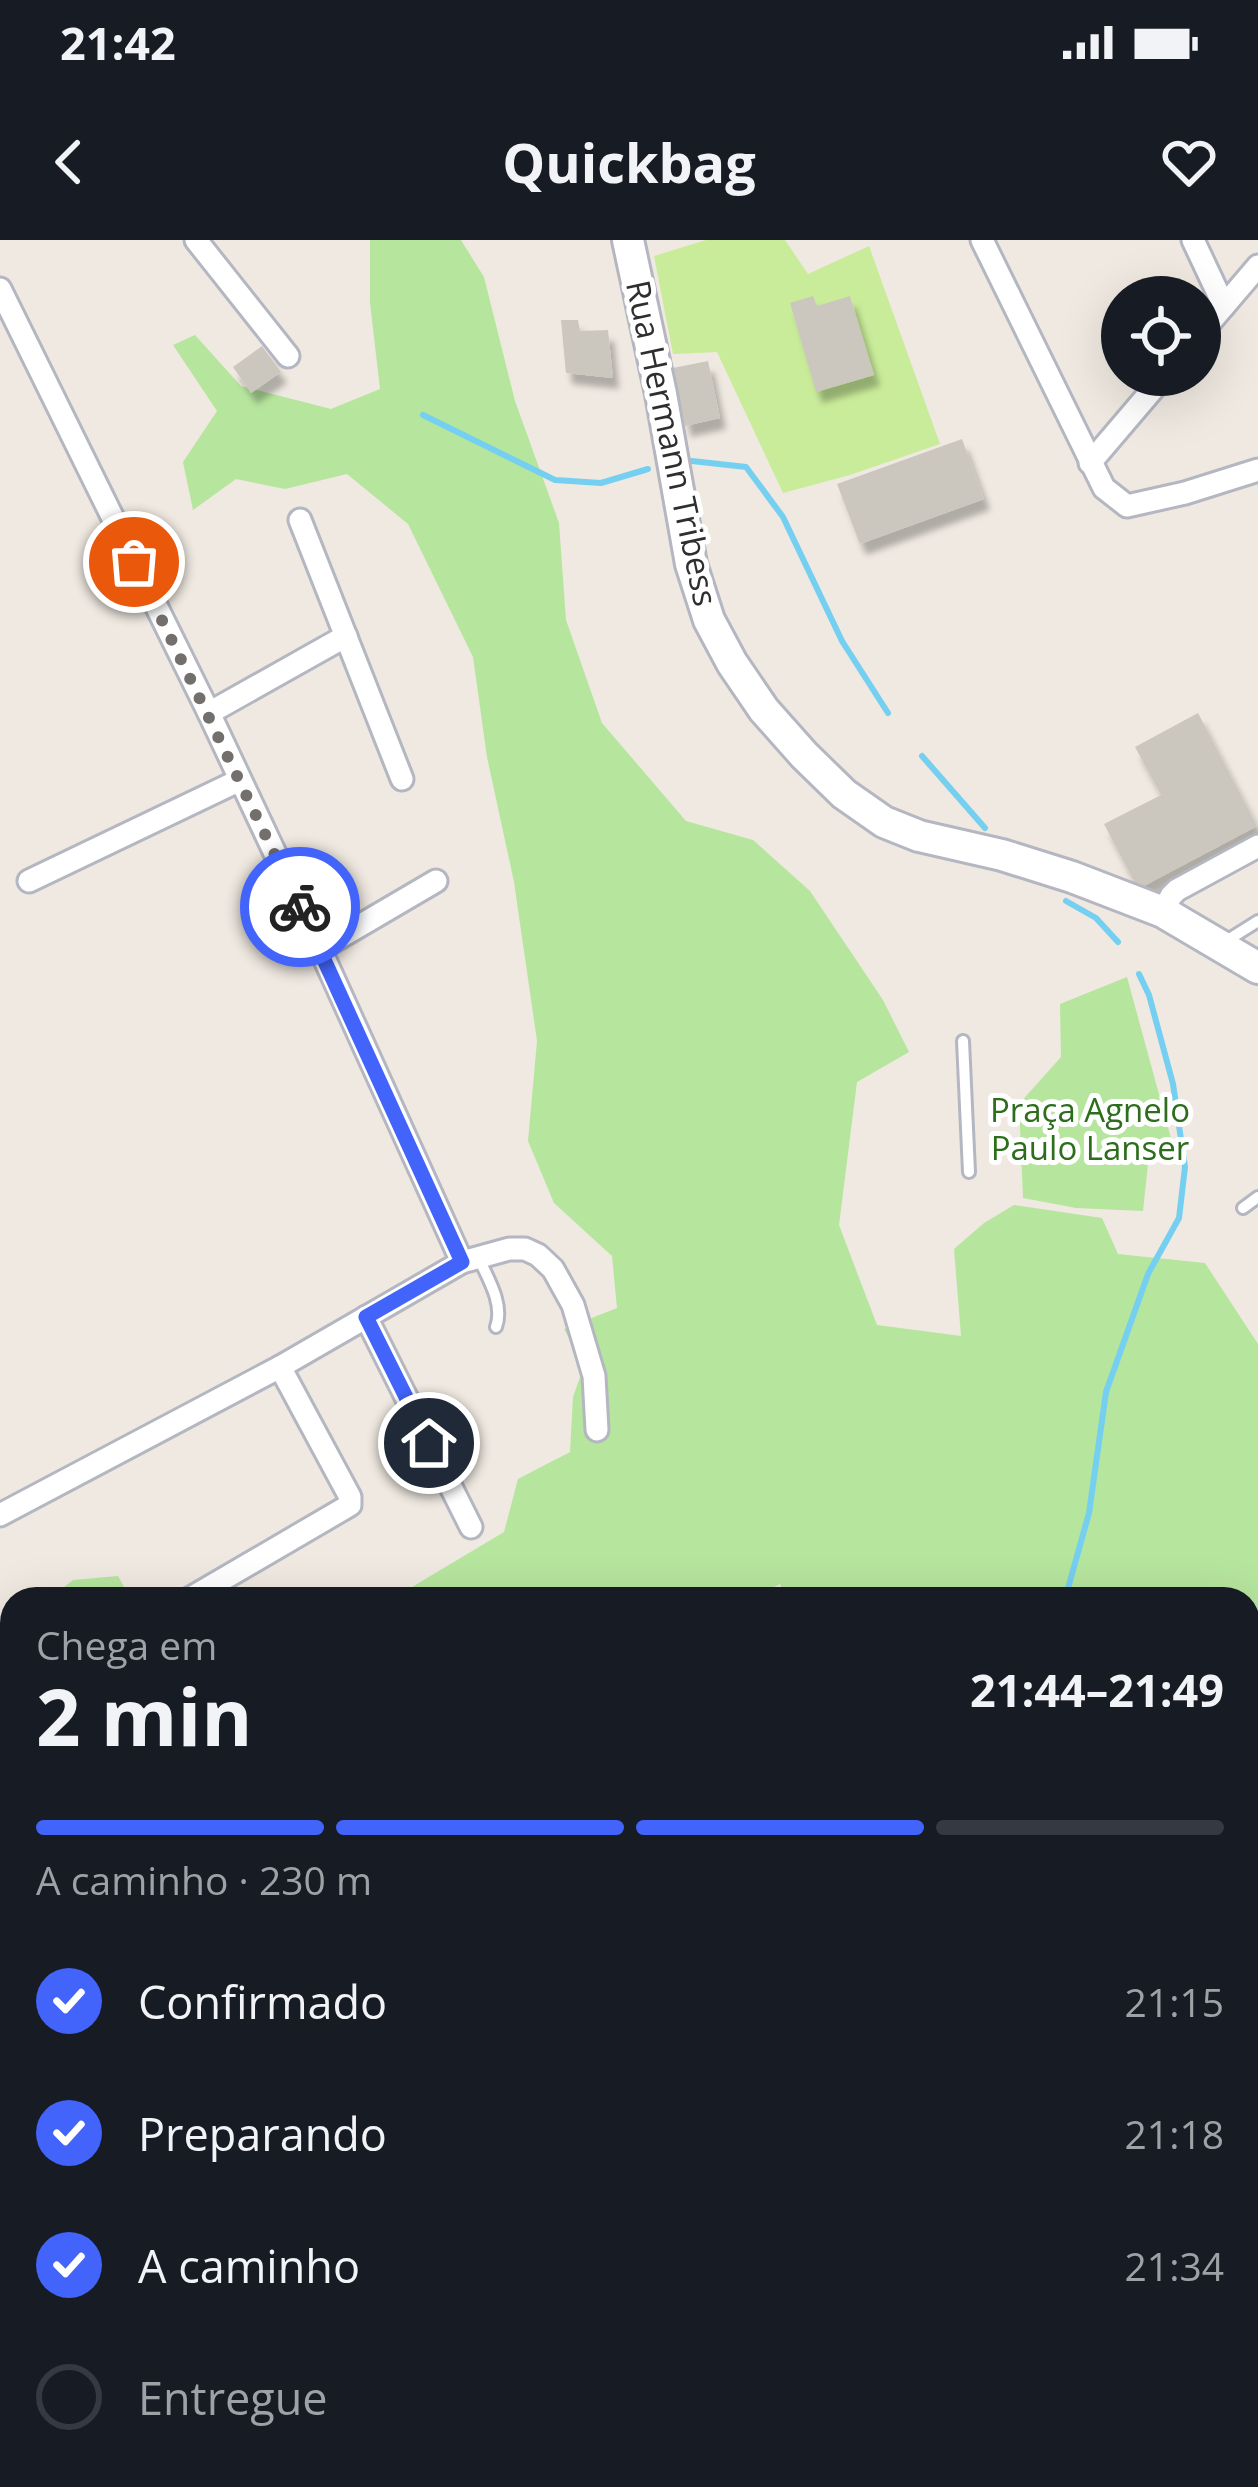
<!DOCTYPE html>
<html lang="pt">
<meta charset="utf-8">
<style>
body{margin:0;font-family:"Open Sans",sans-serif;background:#20242c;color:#f1f3f6;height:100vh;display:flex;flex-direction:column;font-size:45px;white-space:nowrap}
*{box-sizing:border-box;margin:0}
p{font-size:39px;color:#9ea1a6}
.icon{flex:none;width:66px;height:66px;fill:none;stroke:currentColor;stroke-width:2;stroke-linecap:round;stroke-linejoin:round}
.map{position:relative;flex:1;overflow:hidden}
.details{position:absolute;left:0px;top:1347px;width:1260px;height:900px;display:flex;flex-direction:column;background:#171b24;border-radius:36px 36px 0 0;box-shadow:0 12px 48px #0002}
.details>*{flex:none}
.controls{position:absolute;left:1101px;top:36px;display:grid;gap:24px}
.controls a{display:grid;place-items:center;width:120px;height:120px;border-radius:50%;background:#171b24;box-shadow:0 12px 48px #0002;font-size:60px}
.pin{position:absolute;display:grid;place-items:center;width:102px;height:102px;color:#fff;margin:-51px;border:6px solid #fff;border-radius:50%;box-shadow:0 3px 12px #0007}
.courier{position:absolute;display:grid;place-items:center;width:120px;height:120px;margin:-60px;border:9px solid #4264fb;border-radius:50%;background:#fff;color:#222;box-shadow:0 3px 15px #0007}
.head em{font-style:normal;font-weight:700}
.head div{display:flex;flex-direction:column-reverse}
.head{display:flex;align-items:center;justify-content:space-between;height:204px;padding:0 36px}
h1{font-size:78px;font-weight:700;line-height:90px}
.bar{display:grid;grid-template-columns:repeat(4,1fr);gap:18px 12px;align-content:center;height:144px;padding:0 36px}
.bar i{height:15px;border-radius:9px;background:#363941}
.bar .selected{background:#4264fb}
.bar p{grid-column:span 4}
ol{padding:0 36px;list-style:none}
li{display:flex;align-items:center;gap:36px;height:132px}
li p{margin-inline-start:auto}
li .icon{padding:12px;border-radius:50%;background:#4264fb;color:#fff;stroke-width:4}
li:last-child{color:#9ea1a6}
li i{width:66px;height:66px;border:6px solid #363941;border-radius:50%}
.status{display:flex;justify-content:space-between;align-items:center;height:84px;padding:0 60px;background:#171b24;direction:ltr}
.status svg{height:33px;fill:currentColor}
header{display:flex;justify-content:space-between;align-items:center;height:156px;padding:0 36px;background:#171b24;font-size:54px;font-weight:700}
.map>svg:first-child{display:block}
</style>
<div class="status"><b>21:42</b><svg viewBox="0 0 49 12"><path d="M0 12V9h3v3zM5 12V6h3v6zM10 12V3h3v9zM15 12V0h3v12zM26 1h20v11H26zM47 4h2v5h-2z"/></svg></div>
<header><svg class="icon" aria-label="back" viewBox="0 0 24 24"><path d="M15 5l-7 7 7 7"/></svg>Quickbag<svg class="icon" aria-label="heart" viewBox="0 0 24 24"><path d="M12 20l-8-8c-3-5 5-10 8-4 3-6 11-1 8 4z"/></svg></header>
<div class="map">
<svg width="1258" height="2247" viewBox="0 0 1258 2247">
<defs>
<filter id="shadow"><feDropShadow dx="6" dy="11" stdDeviation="3" flood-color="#0004"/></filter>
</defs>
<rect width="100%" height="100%" fill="#efe9e1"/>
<g fill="#b6e59e">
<polygon points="370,0 461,0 484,37 515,161 559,283 566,380 602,483 686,581 753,600 810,651 883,760 909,812 857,842 839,985 877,1085 961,1096 954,1009 984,983 1014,965 1102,978 1118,1014 1205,1023 1258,1104 1258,1459 1248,1463 1248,1359 786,1359 780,1344 751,1359 392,1359 504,1292 518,1239 570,1212 573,1157 584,1126 564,1089 617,1068 612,1016 554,963 528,901 537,801 514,642 487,517 473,417 408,284 347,234 285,249 236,239 193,270 183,222 217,171 173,105 195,95 241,146 331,169 380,149 370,63"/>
<polygon points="1127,737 1172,902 1148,924 1143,971 1076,968 1023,958 1019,864 1061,817 1060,764"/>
<polygon points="118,1336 131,1359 49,1359 73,1340"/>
<polygon points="12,1388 12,1521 0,1527 0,1398"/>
</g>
<polygon fill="#c9ec9a" points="706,0 785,0 808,34 869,6 940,204 850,235 783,253 717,112 673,114 654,16"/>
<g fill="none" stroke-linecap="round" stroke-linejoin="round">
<g stroke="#75cff0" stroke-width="6">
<polyline points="423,175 555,240 601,243 648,229"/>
<polyline points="692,221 746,227 783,277 842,401 888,473"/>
<polyline points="922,516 985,588"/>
<polyline points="1066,661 1096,678 1118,702"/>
<polyline points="1065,1359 1089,1273 1106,1152 1148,1034 1179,978 1185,927 1173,844 1149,755 1139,734"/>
<polyline points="1248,1834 1258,1844"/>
</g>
</g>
<g fill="#cbc7bf" filter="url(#shadow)">
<polygon points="813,56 817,66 850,56 874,135 816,152 790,63"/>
<polygon points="561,80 578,80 580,91 608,90 613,138 566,133"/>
<polygon points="262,106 281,132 251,153 233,127"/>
<polygon points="708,121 720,178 685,186 673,128"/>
<polygon points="962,199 984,259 860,304 837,244"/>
<polygon points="1198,473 1257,586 1138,649 1104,584 1161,555 1135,507"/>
<polygon points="370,2235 419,2235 422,2240 407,2247 403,2243 396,2247 371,2247 369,2243 373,2241"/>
</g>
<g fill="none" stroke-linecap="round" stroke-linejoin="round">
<g stroke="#b4b7c1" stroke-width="16">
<g id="service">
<polyline points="1223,703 1258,681"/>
<polyline points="963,801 969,932"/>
<polyline points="1243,968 1258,957"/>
<path d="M479,1019C489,1040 504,1065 496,1087"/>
</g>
</g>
<g stroke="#b4b7c1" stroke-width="27">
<g id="minor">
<polyline points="196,0 288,116"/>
<polyline points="982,0 1104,248 1127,266 1185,253 1258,230"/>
<polyline points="1193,0 1224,66"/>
<polyline points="0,49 209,473 320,709 462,1022"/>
<polyline points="1200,94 1258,26"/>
<polyline points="1090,223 1165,135"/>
<polyline points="300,280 402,539"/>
<polyline points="209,473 346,396"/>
<polyline points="29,641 240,540"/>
<polyline points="1163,672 1171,656 1177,650 1258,606"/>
<polyline points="320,709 436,641"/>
<polyline points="366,1077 471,1287"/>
<polyline points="0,1275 280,1127 462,1022 509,1009 525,1009 538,1015 553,1029 573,1065 594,1136 597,1190"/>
<polyline points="189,1359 350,1265 350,1257 280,1127"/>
<polyline points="1248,1558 1258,1552"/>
<polyline points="0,1598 12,1592"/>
<polyline points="1248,1752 1258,1748"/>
<polyline points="0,1809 12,1829"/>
<polyline points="0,1891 12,1885"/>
<polyline points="1248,2035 1258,2056"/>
<polyline points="0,2108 12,2101"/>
<polyline points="333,2235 341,2247"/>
<polyline points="436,2235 443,2247"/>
<polyline points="577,2235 583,2247"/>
<polyline points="1123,2235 1129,2247"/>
<polyline points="28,2247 49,2235"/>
<polyline points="662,2247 686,2235"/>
</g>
</g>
<g stroke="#b4b7c1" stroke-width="36">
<polyline id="secondary" points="628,0 661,154 691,324 709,380 732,423 764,470 804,515 844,554 884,582 919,596 1002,615 1072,637 1163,672 1258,728"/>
</g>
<use href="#service" stroke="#fff" stroke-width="10"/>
<use href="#minor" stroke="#fff" stroke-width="21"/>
<use href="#secondary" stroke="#fff" stroke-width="30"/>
</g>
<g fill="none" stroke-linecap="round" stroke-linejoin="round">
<polyline stroke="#726f6d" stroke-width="12" stroke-dasharray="0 21.6" points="134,322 300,667"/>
<polyline stroke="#4264fb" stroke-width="15" points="300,667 462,1022 366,1077 429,1203"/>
</g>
<g text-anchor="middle" stroke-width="10" stroke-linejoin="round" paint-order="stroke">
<g font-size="33" fill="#2e2e2e" stroke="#fff">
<text transform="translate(672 203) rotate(78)" y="12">Rua Hermann Tribess</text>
</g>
<g font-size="33" fill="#2c6e1b" stroke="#fff">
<text x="1090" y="882">Praça Agnelo<tspan x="1090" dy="38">Paulo Lanser</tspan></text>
</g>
</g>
</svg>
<div class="controls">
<a><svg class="icon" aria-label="locate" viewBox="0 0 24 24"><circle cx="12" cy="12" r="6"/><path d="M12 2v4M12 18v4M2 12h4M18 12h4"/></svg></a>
</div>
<div class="pin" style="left:134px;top:322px;background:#ea580c"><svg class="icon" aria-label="bag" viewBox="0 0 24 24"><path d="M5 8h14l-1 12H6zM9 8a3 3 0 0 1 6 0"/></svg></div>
<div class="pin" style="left:429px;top:1203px;background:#1f2937"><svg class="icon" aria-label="home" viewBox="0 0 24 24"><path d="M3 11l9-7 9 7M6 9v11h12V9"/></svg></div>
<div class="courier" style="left:300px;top:667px"><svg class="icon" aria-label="bike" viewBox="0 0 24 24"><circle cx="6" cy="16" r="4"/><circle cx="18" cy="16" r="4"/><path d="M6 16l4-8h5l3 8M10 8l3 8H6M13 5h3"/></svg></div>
<section class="details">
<div class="head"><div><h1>2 min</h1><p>Chega em</p></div><em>21:44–21:49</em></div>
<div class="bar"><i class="selected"></i><i class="selected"></i><i class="selected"></i><i></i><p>A caminho · 230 m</p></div>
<ol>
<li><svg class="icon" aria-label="check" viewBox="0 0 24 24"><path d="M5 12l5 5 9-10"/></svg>Confirmado<p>21:15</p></li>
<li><svg class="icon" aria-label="check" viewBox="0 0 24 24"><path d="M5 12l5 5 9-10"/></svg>Preparando<p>21:18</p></li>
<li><svg class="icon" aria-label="check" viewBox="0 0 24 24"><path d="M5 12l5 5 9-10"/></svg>A caminho<p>21:34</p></li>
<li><i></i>Entregue</li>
</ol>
</section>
</div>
